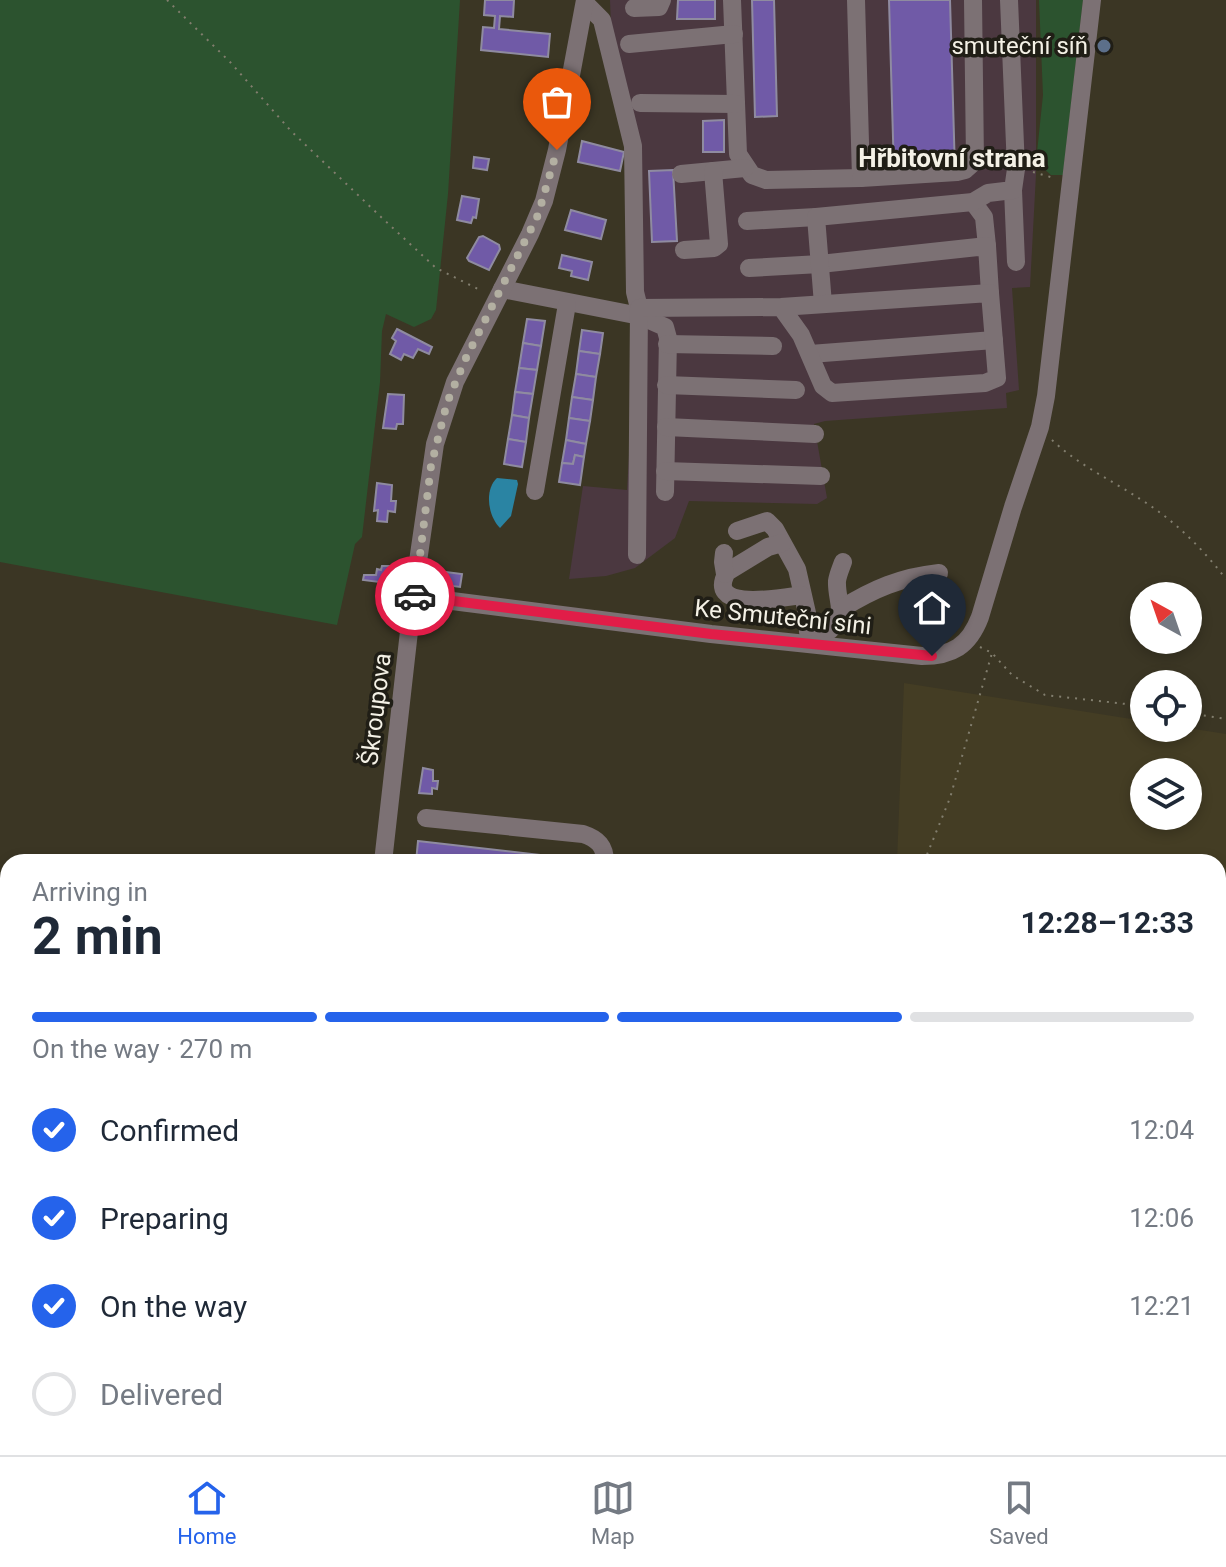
<!DOCTYPE html>
<meta charset="utf-8">
<style>
body{margin:0;font-family:Roboto,sans-serif;background:#f6f6f7;color:#1f2937;height:100vh;display:flex;flex-direction:column;font-size:30px;white-space:nowrap}
*{box-sizing:border-box;margin:0}
p{font-size:26px;color:#747a83}
.icon{flex:none;width:44px;height:44px;fill:none;stroke:currentColor;stroke-width:2;stroke-linecap:round;stroke-linejoin:round}
.map{position:relative;flex:1;overflow:hidden}
.side{position:absolute;left:0px;top:854px;width:1226px;height:602px;display:flex;flex-direction:column;background:#fff;border-radius:24px 24px 0 0;box-shadow:0 4px 12px #0003}
.side>*{flex:none}
.needle{width:52px;rotate:320deg}
.buttons{position:absolute;left:1130px;top:582px;display:grid;gap:16px}
.buttons a{display:grid;place-items:center;width:72px;height:72px;border-radius:50%;background:#fff;box-shadow:0 4px 12px #0003;font-size:40px}
.pin{position:absolute;display:grid;place-items:center;width:68px;height:68px;color:#fff;margin:-82px -34px;border-radius:50% 50% 50% 0;rotate:-45deg;box-shadow:0 0 8px #0007}
.pin .icon{rotate:45deg}
.courier{position:absolute;display:grid;place-items:center;width:80px;height:80px;margin:-40px;border:6px solid #e11d48;border-radius:50%;background:#fff;color:#222;box-shadow:0 2px 10px #0007}
.summary em{font-style:normal;font-weight:700}
.summary div{display:flex;flex-direction:column-reverse}
.summary{display:flex;align-items:center;justify-content:space-between;height:136px;padding:0 32px}
h1{font-size:52px;font-weight:700;line-height:60px}
.bar{display:grid;grid-template-columns:repeat(4,1fr);gap:12px 8px;align-content:center;height:96px;padding:0 32px}
.bar i{height:10px;border-radius:6px;background:#e0e1e3}
.bar .current{background:#2563eb}
.bar p{grid-column:span 4}
ol{padding:0 32px;list-style:none}
li{display:flex;align-items:center;gap:24px;height:88px}
li p{margin-inline-start:auto}
li .icon{padding:8px;border-radius:50%;background:#2563eb;color:#fff;stroke-width:4}
li:last-child{color:#747a83}
li i{width:44px;height:44px;border:4px solid #e0e1e3;border-radius:50%}
.tabs{display:flex;justify-content:space-around;align-items:center;height:112px;border-top:2px solid #e0e1e3;background:#fff;font-size:22px;color:#747a83}
.tabs a{display:grid;justify-items:center;gap:4px}
.tabs .current{color:#2563eb}
.map>svg:first-child{display:block}
</style>
<div class="map">
<svg width="1226" height="1455" viewBox="0 0 1226 1455">
<rect width="100%" height="100%" fill="#3b3624"/>
<path fill="#443d24" fill-rule="evenodd" d="M904,683L1144,721V728H1188L1226,734V1455H324L325,1448H1218V862H897ZM1144,772H1188V816H1144Z"/>
<polygon fill="#4b3840" points="610,0 1036,0 1036,174 1030,287 1012,288 1019,390 1006,393 1007,408 825,421 814,424 827,498 817,504 689,501 675,538 635,568 606,576 569,579 583,486 627,490 637,316 648,301 642,295 639,244 612,51"/>
<g fill="#2c532f">
<polygon points="0,0 460,0 448,194 436,310 431,319 414,327 386,314 382,331 380,382 362,537 355,544 337,625 0,562"/>
<polygon points="1039,0 1083,0 1063,175 1051,175 1036,162 1043,95"/>
</g>
<path fill="#2a84a3" d="M497,478L517,480L518,484L511,516L500,528C488,516 484,490 497,478Z"/>
<g fill="#705aa7" stroke="#8f8ba0" stroke-width="2">
<polygon points="485,0 514,0 513,17 500,16 499,29 550,34 548,57 481,50 483,27 494,28 495,16 484,15"/>
<polygon points="678,0 715,0 715,19 677,19"/>
<polygon points="752,0 774,0 777,116 755,117"/>
<polygon points="889,0 950,0 955,171 894,172"/>
<polygon points="724,120 724,152 703,152 703,121"/>
<polygon points="582,141 624,152 620,171 578,162"/>
<polygon points="474,157 489,159 487,170 473,168"/>
<polygon points="673,170 677,241 652,242 649,171"/>
<polygon points="462,196 479,199 476,218 473,217 471,223 457,220"/>
<polygon points="571,210 606,220 601,239 565,230"/>
<polygon points="483,236 499,245 500,249 489,270 469,261 467,258 479,237"/>
<polygon points="562,255 592,262 588,280 571,276 572,271 559,268"/>
<polygon points="527,319 545,321 541,346 523,343"/>
<polygon points="397,329 432,347 429,354 418,349 413,358 404,354 401,360 390,354 396,341 392,338"/>
<polygon points="582,330 603,333 600,354 579,351"/>
<polygon points="523,343 541,346 537,370 519,368"/>
<polygon points="579,351 600,354 596,377 576,374"/>
<polygon points="519,368 537,370 533,394 515,392"/>
<polygon points="576,374 596,377 593,400 572,397"/>
<polygon points="515,392 533,394 529,418 512,415"/>
<polygon points="388,394 404,395 403,424 397,424 396,429 383,428"/>
<polygon points="572,397 593,400 590,421 569,418"/>
<polygon points="512,415 529,418 526,442 508,439"/>
<polygon points="569,418 590,421 586,444 566,440"/>
<polygon points="508,439 526,442 522,467 504,464"/>
<polygon points="566,440 586,444 584,457 575,455 573,464 562,463"/>
<polygon points="575,455 584,457 580,485 559,482 562,463 573,464"/>
<polygon points="377,483 392,485 391,501 396,501 395,512 388,511 387,522 377,521 378,510 374,511"/>
<polygon points="382,566 389,566 389,570 397,571 395,584 363,580 364,575 376,575 377,569 381,570"/>
<polygon points="438,571 462,574 460,587 437,584"/>
<polygon points="423,768 433,770 433,781 438,781 437,789 432,788 432,794 419,793"/>
<polygon points="418,841 592,861 416,862"/>
</g>
<g fill="none" stroke-linecap="round" stroke-linejoin="round">
<g stroke="#827e6e" stroke-width="2" stroke-dasharray="2 6" stroke-linecap="butt">
<polyline points="167,0 230,62 291,131 381,217 436,268 482,291"/>
<polyline points="1033,172 1054,178"/>
<path d="M1052,440C1077,464 1111,480 1140,499C1174,520 1202,548 1226,579"/>
<polyline points="980,647 992,653 1012,675 1045,695 1144,706"/>
<polyline points="1188,713 1226,719"/>
<polyline points="924,862 950,798 992,653"/>
<polyline points="1218,884 1226,882"/>
<polyline points="491,1455 495,1448"/>
</g>
<g stroke="#7c7174" stroke-width="18">
<polyline points="732,0 738,154 752,175 766,180 861,178 856,0"/>
<polyline points="585,3 602,20 633,146 635,292 639,308"/>
<polyline points="634,8 659,7 662,0"/>
<polyline points="629,44 734,34"/>
<polyline points="640,103 736,104"/>
<polyline points="681,174 745,168"/>
<polyline points="861,178 957,172 965,170 975,161 973,0"/>
<polyline points="1013,190 1016,262"/>
<polyline points="973,202 984,217 987,246"/>
<polyline points="747,221 816,217"/>
<polyline points="684,250 714,248 719,244 713,171"/>
<polyline points="749,268 820,264 987,246 990,293"/>
<polyline points="502,289 640,316 665,327 668,338 665,492"/>
<polyline points="823,304 816,217 973,202 988,193 1013,190 1016,169 1009,0"/>
<polyline points="667,344 773,346"/>
<polyline points="810,354 994,340"/>
<polyline points="666,385 796,390"/>
<polyline points="666,427 815,434"/>
<polyline points="665,471 821,476"/>
<polyline points="535,491 567,304"/>
<path d="M737,531L767,521L775,529L797,569L807,613L808,632L819,634L830,630C848,614 836,601 837,581C838,574 841,568 843,562"/>
<path d="M782,543L768,547L727,572C704,614 785,597 802,595"/>
<polyline points="724,553 723,562 725,574"/>
<polyline points="637,555 639,308 781,307 990,293 997,378 985,383 832,393 823,386 801,335 781,307"/>
<path d="M413,596L711,634L922,656C952,656 969,646 980,617L1013,507L1040,427L1046,396L1092,0"/>
<path d="M841,609C873,589 901,577 939,573"/>
<path d="M426,818L583,834C598,839 605,846 605,862"/>
<polyline points="383,862 413,596 435,444 455,382 530,234 544,201 557,150 585,0"/>
<polyline points="314,1455 315,1448"/>
</g>
</g>
<g fill="none" stroke-linecap="round" stroke-linejoin="round">
<polyline stroke="#b3b0a2" stroke-width="8" stroke-dasharray="0 14.4" points="415,596 431,466 447,403 465,360 538,215 557,150"/>
<polyline stroke="#e11d48" stroke-width="10" points="415,596 711,634 932,656"/>
</g>
<circle fill="#5c6f8a" stroke="#201e16" stroke-width="3" cx="1104" cy="46" r="8"/>
<g text-anchor="middle" stroke-width="7" stroke-linejoin="round" paint-order="stroke">
<g font-size="24" fill="#f4f1e6" stroke="#201e16" text-anchor="end">
<text x="1088" y="54">smuteční síň</text>
</g>
<g font-size="24" fill="#f4f1e6" stroke="#201e16">
<text transform="translate(783 617) rotate(6)" y="8">Ke Smuteční síni</text>
<text transform="translate(376 709) rotate(-83)" y="8">Škroupova</text>
</g>
<g font-size="26" font-weight="bold" fill="#f4f1e6" stroke="#201e16">
<text x="952" y="167">Hřbitovní strana</text>
</g>
</g>
</svg>
<div class="buttons">
<a><svg class="needle" viewBox="-14 -14 28 28"><path d="M0-13l5 13h-10z" fill="#e53935"/><path d="M0 13l5-13h-10z" fill="#747a83"/></svg></a>
<a><svg class="icon" aria-label="locate" viewBox="0 0 24 24"><circle cx="12" cy="12" r="6"/><path d="M12 2v4M12 18v4M2 12h4M18 12h4"/></svg></a>
<a><svg class="icon" aria-label="layers" viewBox="0 0 24 24"><path d="M12 4l9 5-9 5-9-5zM3 14l9 5 9-5"/></svg></a>
</div>
<div class="pin" style="left:557px;top:150px;background:#ea580c"><svg class="icon" aria-label="bag" viewBox="0 0 24 24"><path d="M5 8h14l-1 12H6zM9 8a3 3 0 0 1 6 0"/></svg></div>
<div class="pin" style="left:932px;top:656px;background:#1f2937"><svg class="icon" aria-label="home" viewBox="0 0 24 24"><path d="M3 11l9-7 9 7M6 9v11h12V9"/></svg></div>
<div class="courier" style="left:415px;top:596px"><svg class="icon" aria-label="car" viewBox="0 0 24 24"><path d="M5 17H2v-5l4-1 3-4h7l3 4 3 1v5h-3M9 17h6M6 11h13"/><circle cx="7" cy="17" r="2"/><circle cx="17" cy="17" r="2"/></svg></div>
<section class="side">
<div class="summary"><div><h1>2 min</h1><p>Arriving in</p></div><em>12:28–12:33</em></div>
<div class="bar"><i class="current"></i><i class="current"></i><i class="current"></i><i></i><p>On the way · 270 m</p></div>
<ol>
<li><svg class="icon" aria-label="check" viewBox="0 0 24 24"><path d="M5 12l5 5 9-10"/></svg>Confirmed<p>12:04</p></li>
<li><svg class="icon" aria-label="check" viewBox="0 0 24 24"><path d="M5 12l5 5 9-10"/></svg>Preparing<p>12:06</p></li>
<li><svg class="icon" aria-label="check" viewBox="0 0 24 24"><path d="M5 12l5 5 9-10"/></svg>On the way<p>12:21</p></li>
<li><i></i>Delivered</li>
</ol>
</section>
</div>
<nav class="tabs">
<a class="current"><svg class="icon" aria-label="home" viewBox="0 0 24 24"><path d="M3 11l9-7 9 7M6 9v11h12V9"/></svg>Home</a>
<a><svg class="icon" aria-label="map" viewBox="0 0 24 24"><path d="M3 6l6-2 6 2 6-2v14l-6 2-6-2-6 2zM9 4v14M15 6v14"/></svg>Map</a>
<a><svg class="icon" aria-label="saved" viewBox="0 0 24 24"><path d="M7 4h10v16l-5-4-5 4z"/></svg>Saved</a>
</nav>
